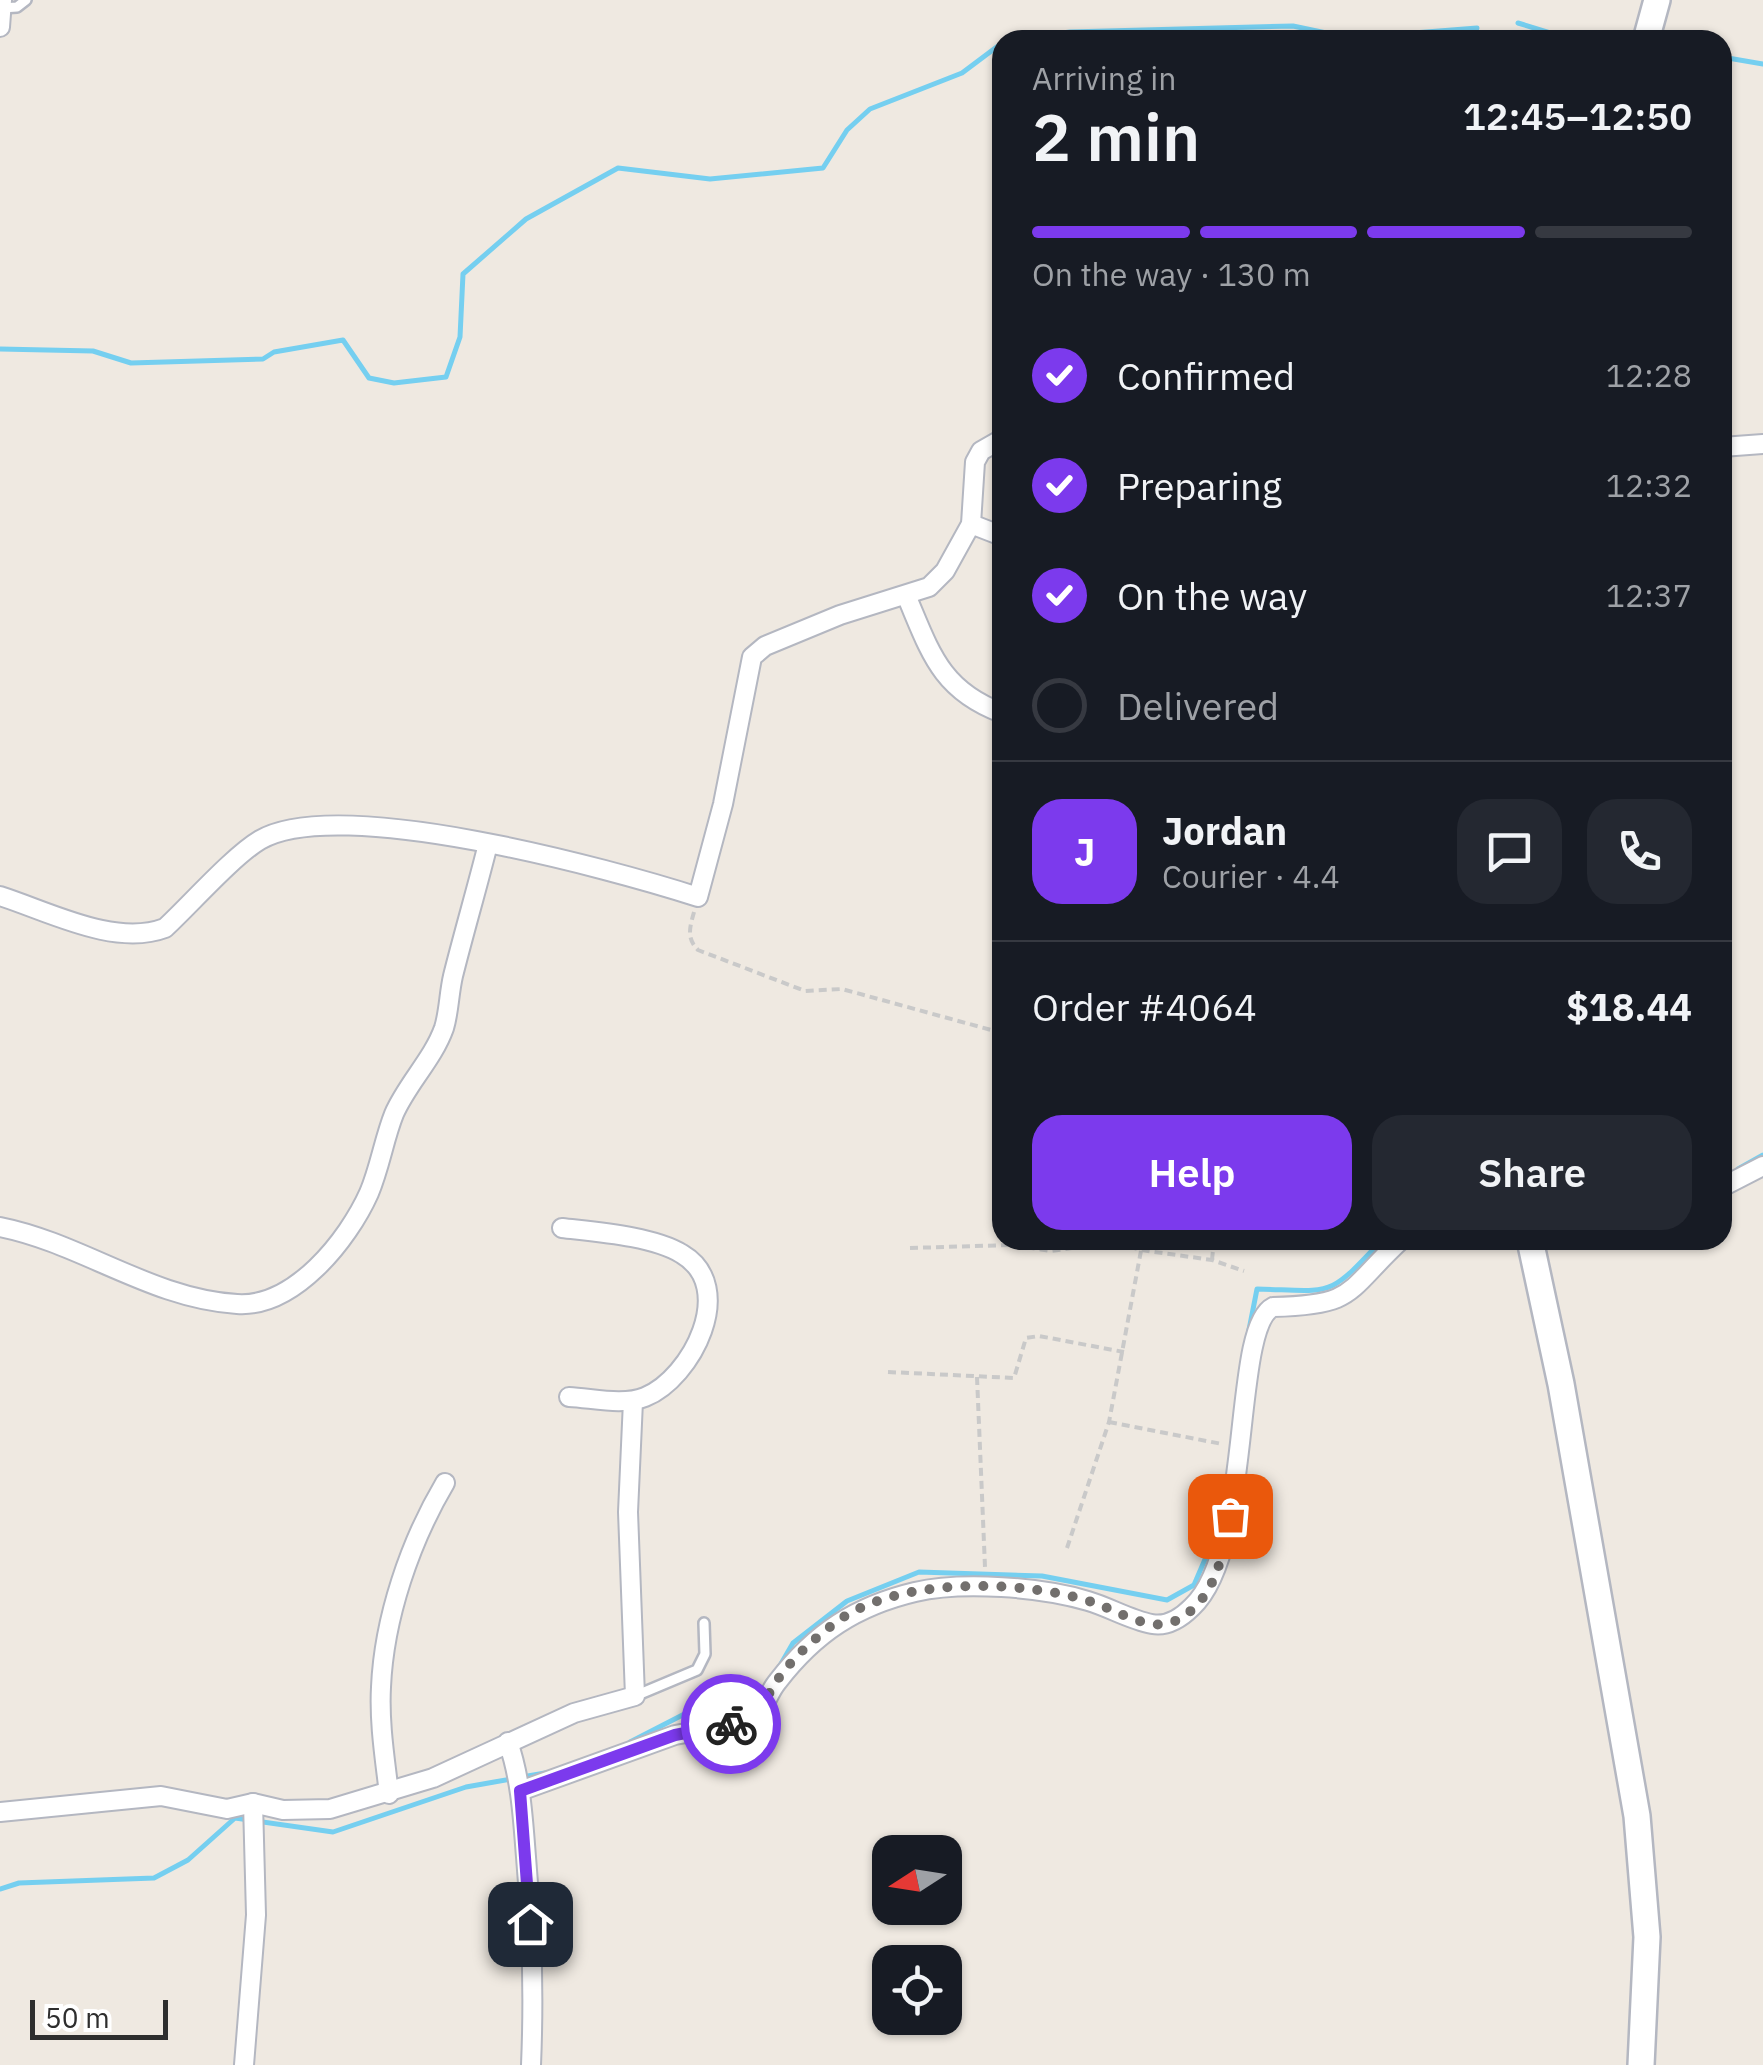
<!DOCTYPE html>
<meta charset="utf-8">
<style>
body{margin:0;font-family:"IBM Plex Sans",sans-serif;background:#242831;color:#f1f3f6;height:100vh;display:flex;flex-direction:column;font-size:38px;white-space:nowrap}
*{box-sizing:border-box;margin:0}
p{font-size:32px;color:#9ea1a6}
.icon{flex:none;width:55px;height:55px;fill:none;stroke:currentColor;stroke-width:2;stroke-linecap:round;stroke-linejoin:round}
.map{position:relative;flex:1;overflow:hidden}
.drawer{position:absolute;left:992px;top:30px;width:740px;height:1220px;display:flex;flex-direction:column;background:#171b24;border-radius:30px;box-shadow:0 2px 8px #0004}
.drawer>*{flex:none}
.needle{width:65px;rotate:258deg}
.buttons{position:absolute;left:872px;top:1835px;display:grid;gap:20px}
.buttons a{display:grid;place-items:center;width:90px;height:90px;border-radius:20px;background:#171b24;box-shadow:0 2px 8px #0004;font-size:50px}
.scale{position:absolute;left:30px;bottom:25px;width:138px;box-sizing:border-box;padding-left:10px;border:5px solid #2e2e2e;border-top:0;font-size:28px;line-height:35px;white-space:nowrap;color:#2e2e2e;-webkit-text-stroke:8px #fff;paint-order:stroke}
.pin{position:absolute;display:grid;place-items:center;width:85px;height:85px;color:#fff;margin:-42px;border-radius:20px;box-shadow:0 5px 15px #0006}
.courier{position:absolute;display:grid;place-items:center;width:100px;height:100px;margin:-50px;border:8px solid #7c3aed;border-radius:50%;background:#fff;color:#222;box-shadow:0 2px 12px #0007}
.headline em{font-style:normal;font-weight:600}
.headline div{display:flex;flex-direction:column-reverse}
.headline{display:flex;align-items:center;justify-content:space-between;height:170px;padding:0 40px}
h1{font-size:65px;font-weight:600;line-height:75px}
.bar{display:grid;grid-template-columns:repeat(4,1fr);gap:15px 10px;align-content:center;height:120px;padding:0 40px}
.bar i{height:12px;border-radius:8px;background:#363941}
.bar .current{background:#7c3aed}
.bar p{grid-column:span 4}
.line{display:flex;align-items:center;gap:25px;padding:0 40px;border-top:2px solid #363941}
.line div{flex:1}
.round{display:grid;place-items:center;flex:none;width:105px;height:105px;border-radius:30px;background:#242831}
ol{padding:0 40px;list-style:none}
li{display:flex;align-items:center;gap:30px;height:110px}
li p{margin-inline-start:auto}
li .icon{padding:10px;border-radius:50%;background:#7c3aed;color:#fff;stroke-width:4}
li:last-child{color:#9ea1a6}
li i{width:55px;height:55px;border:5px solid #363941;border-radius:50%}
.button{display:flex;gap:20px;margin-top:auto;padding:20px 40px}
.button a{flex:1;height:115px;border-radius:30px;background:#7c3aed;color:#fff;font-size:40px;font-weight:600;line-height:115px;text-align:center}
.button a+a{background:#242831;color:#f1f3f6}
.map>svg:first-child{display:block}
</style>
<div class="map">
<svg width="1763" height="2065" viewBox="0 0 1763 2065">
<rect width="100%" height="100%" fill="#efe9e1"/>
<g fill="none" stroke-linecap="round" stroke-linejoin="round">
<g stroke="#75cff0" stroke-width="5">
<polyline points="1518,23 1573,40"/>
<polyline points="1006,40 1070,32 1293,26 1350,38 1477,28"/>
<polyline points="1722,57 1763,64"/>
<polyline points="0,349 93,351 131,363 263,359 274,352 343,340 369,378 394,383 446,377 460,337 463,274 526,219 618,168 710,179 823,168 847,130 870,109 962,73 1002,43"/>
<polyline points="1738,1169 1763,1155"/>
<path d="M1247,1340L1257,1289C1334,1291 1327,1299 1382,1240"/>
<polyline points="778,1669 793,1643 847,1601 919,1572 1042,1576 1167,1600 1194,1585 1218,1529"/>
<polyline points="630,1742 700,1706 759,1700"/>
<polyline points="522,1777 545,1773"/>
<polyline points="0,1889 19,1883 154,1878 188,1860 235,1818 333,1832 466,1787 511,1779"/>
</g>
<g stroke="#b4b7c1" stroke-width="14">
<g id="lane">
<polyline points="2,8 17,7 26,0"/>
<polyline points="635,1696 697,1670 705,1654 704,1623"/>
</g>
</g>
<g stroke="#b4b7c1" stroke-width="22">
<g id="street">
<polyline points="0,27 2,0"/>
<polyline points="1722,447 1763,444"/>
<polyline points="971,524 1002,536"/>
<path d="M906,595C930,651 940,690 1002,713"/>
<path d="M0,896C50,912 115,947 165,928C189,906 233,856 260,840C338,794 611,869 698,897L723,804L752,657L765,646L840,615L929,587L945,571L971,524L975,462L981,451L1002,439"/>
<polyline points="1722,1187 1763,1166"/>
<path d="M0,1227C81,1243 152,1299 237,1304C294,1308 348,1240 369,1193C380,1167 384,1139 394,1114C407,1084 433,1059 444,1028C449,1012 449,993 453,976C464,932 477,888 488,844"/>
<path d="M562,1228C596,1232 653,1236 682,1254C738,1287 692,1378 645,1397C623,1406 592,1398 569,1397"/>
<path d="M508,1742C521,1779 523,1819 526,1857C532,1926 534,1995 531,2065"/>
<path d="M520,1791L675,1735L747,1722C765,1713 766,1695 778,1681C815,1633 856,1606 915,1592C962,1581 1042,1587 1088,1601C1109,1607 1130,1620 1152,1624C1168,1627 1181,1618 1192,1607C1254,1549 1231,1328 1273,1307C1357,1305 1345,1292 1401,1240"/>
<path d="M389,1794C385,1759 379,1723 381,1687C384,1618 410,1542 445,1483"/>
<polyline points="0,1812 161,1796 227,1809 253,1803 283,1810 330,1809 433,1778 574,1713 635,1696 628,1512 633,1401"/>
<polyline points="244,2065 256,1915 253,1803"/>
</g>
</g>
<g stroke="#b4b7c1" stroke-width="30">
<g id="secondary">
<polyline points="1646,40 1657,0"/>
<polyline points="1530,1240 1561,1384 1637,1816 1647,1937 1641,2065"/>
</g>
</g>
<g stroke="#c9c9c9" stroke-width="4" stroke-dasharray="8 5" stroke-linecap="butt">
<path d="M694,912C690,927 686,938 698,950L805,991L842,989L1002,1033"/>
<polyline points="910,1248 1012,1245 1051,1251 1115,1242 1141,1250 1212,1260 1244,1271"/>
<polyline points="1212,1260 1214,1240"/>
<polyline points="888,1372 1014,1378 1026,1338 1039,1336 1124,1352"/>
<polyline points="977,1377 985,1567"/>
<polyline points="1109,1422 1222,1444"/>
<polyline points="1067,1548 1109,1422 1143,1240"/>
</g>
<use href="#lane" stroke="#fff" stroke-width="9"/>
<use href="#street" stroke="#fff" stroke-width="18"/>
<use href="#secondary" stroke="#fff" stroke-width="25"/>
</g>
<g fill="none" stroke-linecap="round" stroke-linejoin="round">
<path stroke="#726f6d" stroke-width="10" stroke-dasharray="0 18" d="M731,1724L757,1717C763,1708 766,1699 771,1690C786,1664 811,1641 835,1623C897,1576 1024,1579 1095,1603C1118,1611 1151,1633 1175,1621C1215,1602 1223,1555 1230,1516"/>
<polyline stroke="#7c3aed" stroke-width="12" points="530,1924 520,1791 675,1735 731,1724"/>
</g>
</svg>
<div class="buttons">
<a><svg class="needle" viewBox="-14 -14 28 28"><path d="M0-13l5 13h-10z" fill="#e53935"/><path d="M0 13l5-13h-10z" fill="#9ea1a6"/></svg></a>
<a><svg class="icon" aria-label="locate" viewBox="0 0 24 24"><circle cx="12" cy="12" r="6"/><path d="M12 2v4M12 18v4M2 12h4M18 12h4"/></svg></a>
</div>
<div class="scale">50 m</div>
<div class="pin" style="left:1230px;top:1516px;background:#ea580c"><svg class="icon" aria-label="bag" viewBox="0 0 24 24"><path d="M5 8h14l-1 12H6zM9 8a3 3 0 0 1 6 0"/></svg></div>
<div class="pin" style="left:530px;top:1924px;background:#1f2937"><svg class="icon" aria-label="home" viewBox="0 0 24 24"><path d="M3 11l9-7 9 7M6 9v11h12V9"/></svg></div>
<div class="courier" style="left:731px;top:1724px"><svg class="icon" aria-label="bike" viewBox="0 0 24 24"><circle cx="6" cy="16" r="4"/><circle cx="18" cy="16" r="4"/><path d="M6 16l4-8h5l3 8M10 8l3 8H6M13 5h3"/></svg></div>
<section class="drawer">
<div class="headline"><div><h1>2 min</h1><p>Arriving in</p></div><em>12:45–12:50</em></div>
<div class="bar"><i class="current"></i><i class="current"></i><i class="current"></i><i></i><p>On the way · 130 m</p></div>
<ol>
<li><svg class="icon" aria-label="check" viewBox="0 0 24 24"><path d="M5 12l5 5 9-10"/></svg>Confirmed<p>12:28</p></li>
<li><svg class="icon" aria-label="check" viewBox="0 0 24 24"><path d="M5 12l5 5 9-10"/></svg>Preparing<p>12:32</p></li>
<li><svg class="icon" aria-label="check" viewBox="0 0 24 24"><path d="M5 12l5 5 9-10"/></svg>On the way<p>12:37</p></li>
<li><i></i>Delivered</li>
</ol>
<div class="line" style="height:180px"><b class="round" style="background:#7c3aed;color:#fff">J</b><div><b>Jordan</b><p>Courier · 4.4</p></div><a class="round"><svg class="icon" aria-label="chat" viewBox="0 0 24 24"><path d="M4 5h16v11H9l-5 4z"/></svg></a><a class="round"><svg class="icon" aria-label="phone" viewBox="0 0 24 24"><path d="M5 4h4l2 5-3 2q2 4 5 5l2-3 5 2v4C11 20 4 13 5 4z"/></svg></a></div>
<div class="line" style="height:130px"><div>Order #4064</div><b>$18.44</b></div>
<div class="button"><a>Help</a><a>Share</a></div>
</section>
</div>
